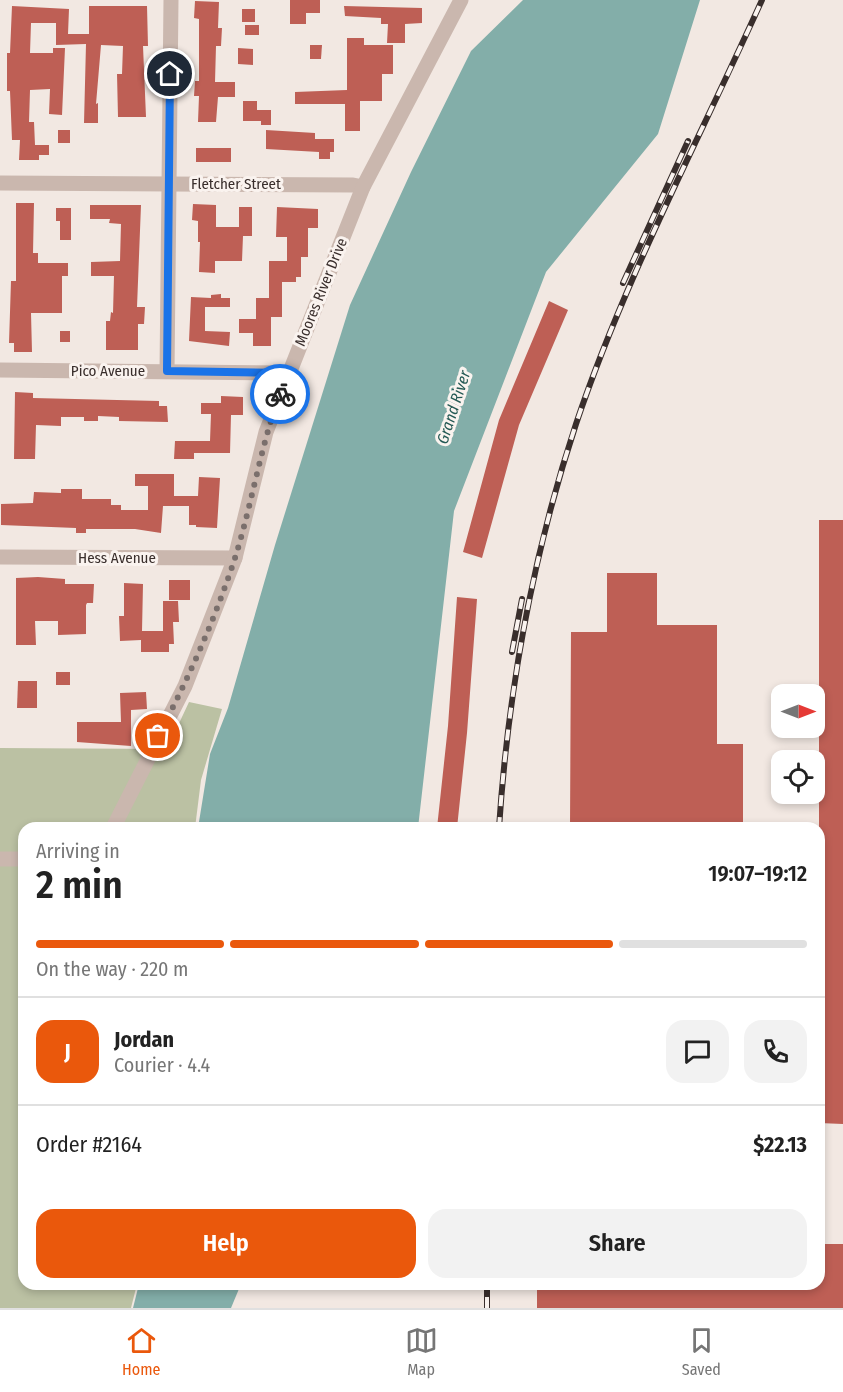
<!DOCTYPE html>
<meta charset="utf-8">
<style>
body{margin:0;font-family:"Fira Sans Condensed",sans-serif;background:#f2f2f2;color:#222;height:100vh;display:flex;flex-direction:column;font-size:22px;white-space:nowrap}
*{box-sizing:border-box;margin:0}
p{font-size:20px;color:#767676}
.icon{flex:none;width:33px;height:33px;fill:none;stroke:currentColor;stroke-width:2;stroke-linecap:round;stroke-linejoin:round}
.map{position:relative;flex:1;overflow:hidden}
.side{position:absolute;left:18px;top:822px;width:807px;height:468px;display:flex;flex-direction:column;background:#fff;border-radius:18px;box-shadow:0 3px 9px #0003}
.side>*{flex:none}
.needle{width:39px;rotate:90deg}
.buttons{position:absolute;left:771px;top:684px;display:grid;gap:12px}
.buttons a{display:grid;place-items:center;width:54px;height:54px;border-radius:12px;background:#fff;box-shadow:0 3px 9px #0003;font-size:30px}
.pin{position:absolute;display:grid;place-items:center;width:51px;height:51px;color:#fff;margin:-26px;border:3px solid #fff;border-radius:50%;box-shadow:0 2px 6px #0007}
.courier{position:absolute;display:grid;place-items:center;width:60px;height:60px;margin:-30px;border:4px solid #1a73e8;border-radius:50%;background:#fff;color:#222;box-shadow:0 2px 8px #0007}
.headline em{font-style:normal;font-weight:600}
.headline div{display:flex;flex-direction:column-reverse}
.headline{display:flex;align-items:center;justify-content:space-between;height:102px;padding:0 18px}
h1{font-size:39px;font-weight:600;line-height:45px}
.bar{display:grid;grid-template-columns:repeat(4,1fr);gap:9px 6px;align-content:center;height:72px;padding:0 18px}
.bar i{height:8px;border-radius:4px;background:#e0e0e0}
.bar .selected{background:#ea580c}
.bar p{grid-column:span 4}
.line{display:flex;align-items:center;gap:15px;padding:0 18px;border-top:2px solid #e0e0e0}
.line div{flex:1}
.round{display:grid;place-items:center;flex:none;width:63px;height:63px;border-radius:18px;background:#f2f2f2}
.action{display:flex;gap:12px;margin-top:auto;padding:12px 18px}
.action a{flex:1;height:69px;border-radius:18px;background:#ea580c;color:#fff;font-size:24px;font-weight:600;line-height:69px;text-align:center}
.action a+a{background:#f2f2f2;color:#222}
.tab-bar{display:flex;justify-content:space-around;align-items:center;height:84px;border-top:2px solid #e0e0e0;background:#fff;font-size:16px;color:#767676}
.tab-bar a{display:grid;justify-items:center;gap:3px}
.tab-bar .selected{color:#ea580c}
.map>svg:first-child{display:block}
</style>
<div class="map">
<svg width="843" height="1308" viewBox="0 0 843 1308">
<rect width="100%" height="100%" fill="#f2e8e2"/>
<polygon fill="#bbc1a3" points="189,702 222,709 201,780 195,828 24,828 24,1284 137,1284 131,1308 0,1308 0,748 167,749"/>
<g fill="#83aea9">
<polygon points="523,0 700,0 658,134 546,272 454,511 418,828 198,828 210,754 228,708 275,545 350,305 411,172 471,51"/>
<polygon points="139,1284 241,1284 231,1308 133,1308"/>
</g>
<g fill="#be5f55">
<polygon points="290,0 320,0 320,13 306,13 306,24 290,24"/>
<polygon points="195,1 219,2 218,28 222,28 221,46 216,46 215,82 235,82 235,97 218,97 216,122 198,122 199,96 194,96 195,81 199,81 199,19 194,18"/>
<polygon points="12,6 69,9 68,34 89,34 89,6 147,6 148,46 143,46 146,117 118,117 117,74 122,74 123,46 101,45 96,104 98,103 98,123 84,123 86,44 56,45 56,23 31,23 30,53 53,53 53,48 65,48 62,115 49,114 50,89 30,90 29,122 34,122 35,145 49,145 49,155 39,155 39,160 19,160 20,140 12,140 10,91 7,91 7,53 10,53"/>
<polygon points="344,6 422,8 422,23 405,24 405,43 387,43 388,24 381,24 381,18 345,16"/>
<rect x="242" y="9" width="13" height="13"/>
<rect x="245" y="25" width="14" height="10"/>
<polygon points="347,38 364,38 364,45 393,45 393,74 382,74 382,101 360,101 360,131 345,131 345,104 295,104 295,92 347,90"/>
<polygon points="310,45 322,45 321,59 310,59"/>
<polygon points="238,48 253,49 253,65 238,64"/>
<polygon points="243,101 257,101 257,110 271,110 271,125 261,125 261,121 243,121"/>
<rect x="58" y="130" width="12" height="13"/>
<polygon points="266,130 315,133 315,139 334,139 334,152 330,152 330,159 319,159 319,152 266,149"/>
<rect x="196" y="148" width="35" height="14"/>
<polygon points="16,203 34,203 33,253 38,253 38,263 68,263 68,276 62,276 62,313 31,313 32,352 14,352 14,343 9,343 11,281 16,281"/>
<polygon points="193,204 216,205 216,227 239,227 239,207 252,207 252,236 243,236 242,261 215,261 215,273 199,272 200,242 198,242 198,221 192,220"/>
<polygon points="90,205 141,205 137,307 145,307 144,324 138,324 138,350 106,350 106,321 110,321 111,312 113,313 114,276 91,276 91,262 120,261 121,224 109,223 110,219 90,219"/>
<polygon points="277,207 318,209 318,228 308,228 308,257 301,257 301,277 296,277 296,282 282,282 282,317 271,317 271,346 253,346 253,333 239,333 239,319 256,319 256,298 269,298 269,261 287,261 287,237 276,237"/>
<polygon points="56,208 71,208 71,240 60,240 60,221 56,221"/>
<polygon points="221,294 221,298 230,298 230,307 205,307 205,331 230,332 229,346 189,341 191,297 211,298 211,295"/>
<polygon points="549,301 568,310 519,425 482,558 463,552 499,420"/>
<rect x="60" y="331" width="10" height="11"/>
<polygon points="15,392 33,393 33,398 159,401 159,406 167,406 168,422 119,421 119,417 98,416 98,421 84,421 84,417 61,417 61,426 36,425 35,459 14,459"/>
<polygon points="221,396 243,397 243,415 231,415 230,453 194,453 194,459 174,459 175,441 210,441 211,414 201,414 201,403 221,403"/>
<polygon points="135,474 174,474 174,496 198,496 199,477 220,478 217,528 196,527 196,525 189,525 189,506 163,506 161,533 135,529 86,529 86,533 76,533 76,528 1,525 1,504 33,503 34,492 61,493 61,489 82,489 82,499 111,499 111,505 121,505 121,510 148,510 148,486 135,486"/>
<polygon points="819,520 843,520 843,1124 819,1123"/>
<polygon points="607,573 657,573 657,625 717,625 717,744 743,744 743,828 570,828 571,632 607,632"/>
<polygon points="38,577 65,579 65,584 94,584 93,603 87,603 86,605 86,634 58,635 58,621 35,621 36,645 16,645 16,578"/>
<rect x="169" y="580" width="21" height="20"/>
<polygon points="124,583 143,584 142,631 163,631 163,601 178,601 179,622 173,622 174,644 169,644 169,652 141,652 141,640 120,641 119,616 124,616"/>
<polygon points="457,597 477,599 467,733 457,828 437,828 448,726"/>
<rect x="56" y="672" width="14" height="13"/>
<polygon points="18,681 37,681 37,708 17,708"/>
<polygon points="146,692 147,709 131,710 131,746 77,742 77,722 121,722 120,693"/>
<polygon points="819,1244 843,1244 843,1308 537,1308 537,1284 819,1284"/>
</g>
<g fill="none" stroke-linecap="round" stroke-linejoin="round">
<g stroke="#cab7ae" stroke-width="15">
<polyline points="0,183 353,185 363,187"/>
<polyline points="0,370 288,373"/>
<polyline points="167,371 171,0"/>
<polyline points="0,557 235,558"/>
<polyline points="113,828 185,686 235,558 266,432 363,187 461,0"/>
<polyline points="0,859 24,859"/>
</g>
<g stroke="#392e2c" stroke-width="6">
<g id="rail">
<polyline points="623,283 688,141"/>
<polyline points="512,652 522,599"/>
<path d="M499,828C508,691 533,554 576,424C625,278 699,140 762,0"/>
<polyline points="487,1308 487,1284"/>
</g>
</g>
<use href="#rail" stroke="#faf3ef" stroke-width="4" stroke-dasharray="11" stroke-linecap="butt"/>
</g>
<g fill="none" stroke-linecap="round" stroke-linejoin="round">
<path stroke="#7a6f6c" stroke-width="6" stroke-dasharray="0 10.8" d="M158,736C188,680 215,619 235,558C252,504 260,448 280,394"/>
<polyline stroke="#1a73e8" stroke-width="8" points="170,74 167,371 288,373 280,394"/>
</g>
<g text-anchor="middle" stroke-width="6" stroke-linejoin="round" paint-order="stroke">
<g font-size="15" fill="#392e2c" stroke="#faf3ef">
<text x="236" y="189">Fletcher Street</text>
<text transform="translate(321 292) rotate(-68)" y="5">Moores River Drive</text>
<text x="108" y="376">Pico Avenue</text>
<text x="117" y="563">Hess Avenue</text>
</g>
<g font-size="16" font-style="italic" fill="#245954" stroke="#faf3ef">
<text transform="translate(453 407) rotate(-72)" y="6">Grand River</text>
</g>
</g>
</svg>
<div class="buttons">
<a><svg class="needle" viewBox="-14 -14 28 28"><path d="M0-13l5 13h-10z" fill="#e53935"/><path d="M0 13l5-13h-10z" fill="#767676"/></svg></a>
<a><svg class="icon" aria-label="locate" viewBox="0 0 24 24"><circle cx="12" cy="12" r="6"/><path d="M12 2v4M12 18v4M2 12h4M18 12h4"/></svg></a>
</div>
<div class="pin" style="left:158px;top:736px;background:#ea580c"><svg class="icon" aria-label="bag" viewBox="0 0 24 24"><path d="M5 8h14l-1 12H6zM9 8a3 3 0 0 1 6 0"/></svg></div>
<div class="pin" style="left:170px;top:74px;background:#1f2937"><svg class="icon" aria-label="home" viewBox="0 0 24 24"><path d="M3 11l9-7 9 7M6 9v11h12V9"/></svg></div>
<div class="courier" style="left:280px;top:394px"><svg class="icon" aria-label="bike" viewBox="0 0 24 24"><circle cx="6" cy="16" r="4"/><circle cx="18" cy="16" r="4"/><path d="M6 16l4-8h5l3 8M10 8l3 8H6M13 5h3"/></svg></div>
<section class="side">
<div class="headline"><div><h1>2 min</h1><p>Arriving in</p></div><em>19:07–19:12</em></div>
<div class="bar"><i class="selected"></i><i class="selected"></i><i class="selected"></i><i></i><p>On the way · 220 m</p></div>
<div class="line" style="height:108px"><b class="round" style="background:#ea580c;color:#fff">J</b><div><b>Jordan</b><p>Courier · 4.4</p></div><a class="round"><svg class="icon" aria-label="chat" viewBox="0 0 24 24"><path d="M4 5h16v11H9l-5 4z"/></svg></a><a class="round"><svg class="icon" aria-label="phone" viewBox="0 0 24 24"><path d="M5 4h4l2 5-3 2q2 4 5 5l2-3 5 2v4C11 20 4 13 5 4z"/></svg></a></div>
<div class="line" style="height:78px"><div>Order #2164</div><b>$22.13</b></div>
<div class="action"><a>Help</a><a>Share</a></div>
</section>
</div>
<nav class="tab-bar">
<a class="selected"><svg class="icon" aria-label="home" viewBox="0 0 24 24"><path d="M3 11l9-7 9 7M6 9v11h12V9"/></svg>Home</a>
<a><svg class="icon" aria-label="map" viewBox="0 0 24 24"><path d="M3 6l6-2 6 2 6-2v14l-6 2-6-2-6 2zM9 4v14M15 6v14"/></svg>Map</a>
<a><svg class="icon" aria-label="saved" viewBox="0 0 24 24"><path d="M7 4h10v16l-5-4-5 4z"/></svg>Saved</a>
</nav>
